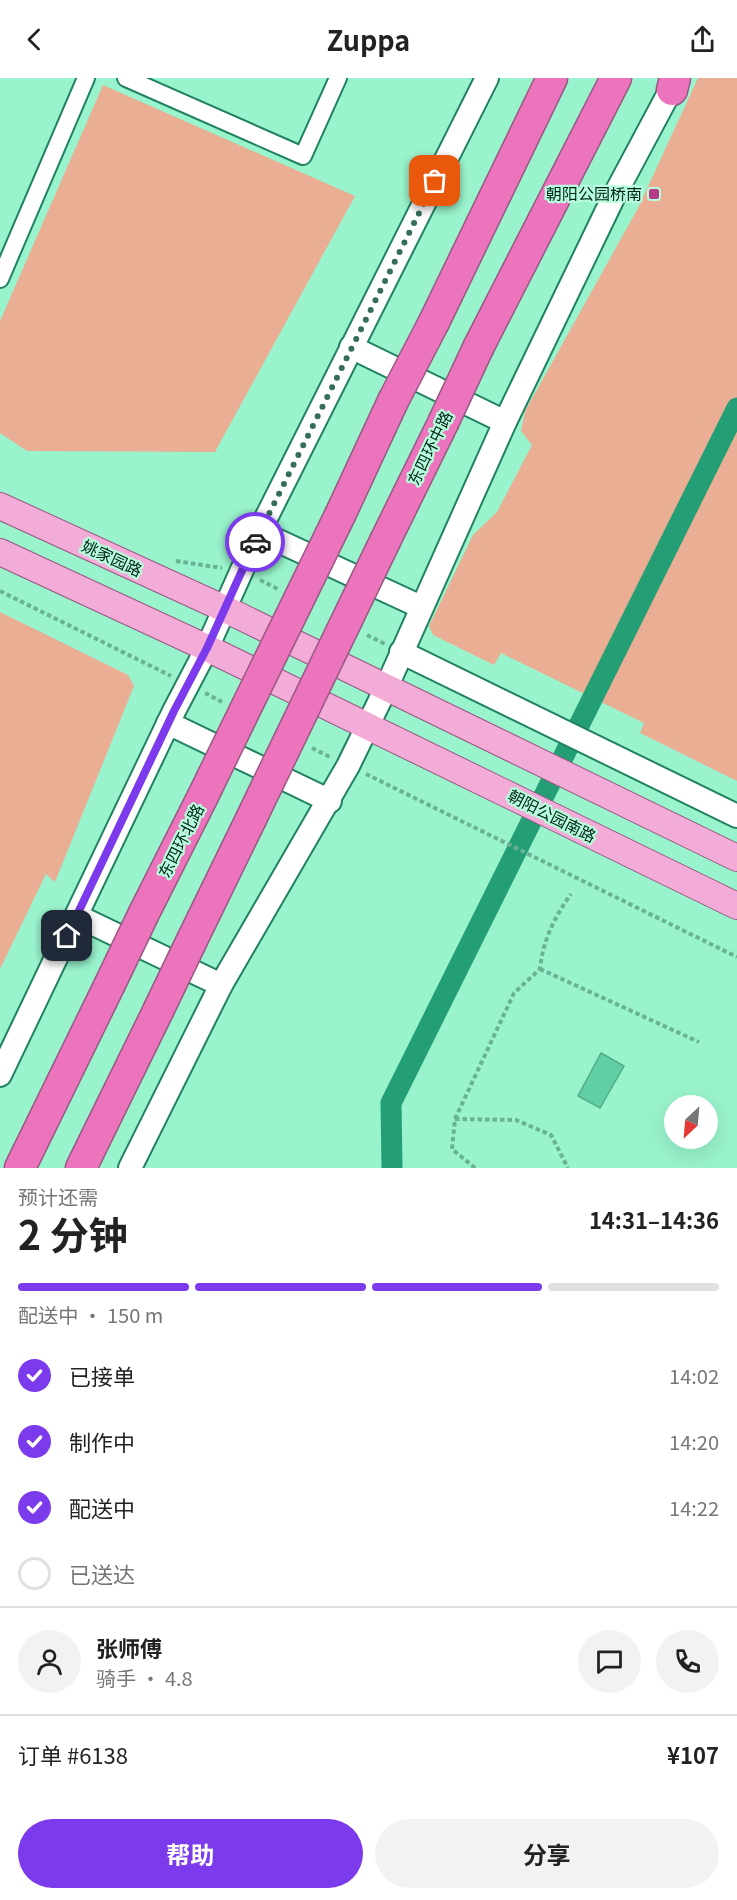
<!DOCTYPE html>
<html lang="zh">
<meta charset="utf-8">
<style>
body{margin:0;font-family:Georgia,"Noto Sans SC",serif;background:#f2f2f2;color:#222;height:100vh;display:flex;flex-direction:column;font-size:22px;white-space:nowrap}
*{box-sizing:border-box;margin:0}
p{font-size:20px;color:#767676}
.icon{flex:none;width:33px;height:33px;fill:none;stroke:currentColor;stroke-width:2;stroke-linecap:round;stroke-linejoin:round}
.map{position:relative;height:1090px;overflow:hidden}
.panel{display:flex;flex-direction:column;background:#fff;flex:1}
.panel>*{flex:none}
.needle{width:39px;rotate:206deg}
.tools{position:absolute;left:664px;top:1017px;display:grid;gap:12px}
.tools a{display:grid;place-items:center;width:54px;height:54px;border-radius:50%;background:#fff;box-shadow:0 6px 24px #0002;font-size:30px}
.pin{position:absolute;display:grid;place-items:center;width:51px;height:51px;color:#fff;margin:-26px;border-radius:12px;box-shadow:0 3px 9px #0006}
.courier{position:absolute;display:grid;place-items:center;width:60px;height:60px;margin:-30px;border:4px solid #7c3aed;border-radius:50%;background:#fff;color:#222;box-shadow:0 2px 8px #0007}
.summary em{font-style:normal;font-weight:700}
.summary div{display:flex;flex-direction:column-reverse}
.summary{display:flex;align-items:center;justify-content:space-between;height:102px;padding:0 18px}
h1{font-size:39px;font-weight:700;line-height:45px}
.bar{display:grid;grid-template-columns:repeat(4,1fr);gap:9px 6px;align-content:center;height:72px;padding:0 18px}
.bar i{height:8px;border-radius:4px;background:#e0e0e0}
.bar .selected{background:#7c3aed}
.bar p{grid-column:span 4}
.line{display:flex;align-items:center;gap:15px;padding:0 18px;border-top:2px solid #e0e0e0}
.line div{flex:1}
.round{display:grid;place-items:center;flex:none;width:63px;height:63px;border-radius:32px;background:#f2f2f2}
ol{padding:0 18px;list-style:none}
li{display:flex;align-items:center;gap:18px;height:66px}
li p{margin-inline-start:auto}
li .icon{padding:6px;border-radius:50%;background:#7c3aed;color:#fff;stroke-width:4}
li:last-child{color:#767676}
li i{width:33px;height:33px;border:3px solid #e0e0e0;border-radius:50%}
.cta{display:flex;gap:12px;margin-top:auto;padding:12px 18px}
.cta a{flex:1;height:69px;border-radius:36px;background:#7c3aed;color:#fff;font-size:24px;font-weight:700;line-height:69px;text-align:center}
.cta a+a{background:#f2f2f2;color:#222}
header{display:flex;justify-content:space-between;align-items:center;height:78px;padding:0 18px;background:#fff;font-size:27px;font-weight:700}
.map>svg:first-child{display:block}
</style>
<header><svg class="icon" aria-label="back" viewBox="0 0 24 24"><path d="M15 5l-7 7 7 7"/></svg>Zuppa<svg class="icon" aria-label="share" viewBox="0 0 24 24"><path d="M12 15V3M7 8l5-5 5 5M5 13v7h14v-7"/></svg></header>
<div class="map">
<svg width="737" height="1090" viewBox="0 0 737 1090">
<rect width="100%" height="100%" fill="#99f4cd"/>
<g fill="#e9ae93">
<polygon points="698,0 737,0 737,703 640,655 644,645 501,575 494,587 433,557 429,548 473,457 497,434 532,367 521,353 525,333 638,130"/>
<polygon points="103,7 355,118 215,374 27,373 0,355 0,243"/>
<polygon points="0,534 128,597 134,608 55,804 46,796 0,891"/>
</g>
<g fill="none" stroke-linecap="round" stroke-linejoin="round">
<polyline stroke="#249e75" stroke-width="21" points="392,1090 391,1025 737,330"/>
</g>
<polygon fill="#60cfa3" stroke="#53ad89" stroke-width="1.5" points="601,975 624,988 600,1030 578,1018"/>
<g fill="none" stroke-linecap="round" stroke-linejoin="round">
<g stroke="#218260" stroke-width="20">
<g id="street">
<polyline points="126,0 303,78 338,0"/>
<polyline points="0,201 86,0"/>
</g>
</g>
<g stroke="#218260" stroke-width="26">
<g id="secondary">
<polyline points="351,269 505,344"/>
<polyline points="259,454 421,529"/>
<polyline points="401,574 737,738"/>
<polyline points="168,645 330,723"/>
<polyline points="77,838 221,907"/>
<polyline points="0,997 174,633 207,570 259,454 487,0"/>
<polyline points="130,1090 221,907 348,688 387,608 505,344 613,120 677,0"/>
</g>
</g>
<g stroke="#995882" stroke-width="28">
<g id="primary">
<polyline points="0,428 225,531 737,780"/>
<polyline points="0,474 207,570 737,828"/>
</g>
</g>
<g stroke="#995882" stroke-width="33">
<g id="highway">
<polyline points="672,12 675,0"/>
<polyline points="434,244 552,0"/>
<polyline points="479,268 616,0"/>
<polyline points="341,435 393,323"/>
<polyline points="386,461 443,345"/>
<polyline points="144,835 202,720"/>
<polyline points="193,860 250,743"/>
<polyline points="20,1090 109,908"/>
<polyline points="81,1090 158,933"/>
</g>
</g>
<g stroke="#69b394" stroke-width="4" stroke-dasharray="4.5 3" stroke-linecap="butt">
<polyline points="176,483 222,490"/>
<polyline points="260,502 278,511"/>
<polyline points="0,513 171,598"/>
<polyline points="367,557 385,566"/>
<polyline points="205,615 222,624"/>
<polyline points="312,670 332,680"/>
<polyline points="366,696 737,879"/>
<polyline points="540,891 699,964"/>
<polyline points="455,1041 516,1042 551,1057 568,1090"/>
<path d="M475,1090L452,1071L455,1041L514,915L540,891C543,862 554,840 571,816"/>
</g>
<use href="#street" stroke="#fff" stroke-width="16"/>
<use href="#secondary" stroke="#fff" stroke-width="22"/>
<use href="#primary" stroke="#f3acd7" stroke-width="26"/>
<use href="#highway" stroke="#eb74bc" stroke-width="30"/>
<g stroke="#995882" stroke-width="33" stroke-linecap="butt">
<g id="highway-bridge">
<polyline points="393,323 434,244"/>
<polyline points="443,345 479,268"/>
<polyline points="202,720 341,435"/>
<polyline points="250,743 386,461"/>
<polyline points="109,908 144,835"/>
<polyline points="158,933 193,860"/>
</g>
</g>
<use href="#highway-bridge" stroke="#eb74bc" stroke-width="30"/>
</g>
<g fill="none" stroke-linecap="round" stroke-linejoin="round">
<polyline stroke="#366d57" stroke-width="6" stroke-dasharray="0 10.8" points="255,464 435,103"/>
<polyline stroke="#7c3aed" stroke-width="8" points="67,858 174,633 207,570 255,464"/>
</g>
<rect fill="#b63a8a" stroke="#b7fddd" stroke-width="2" x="648" y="110" width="12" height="12" rx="3"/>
<g text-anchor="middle" stroke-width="4.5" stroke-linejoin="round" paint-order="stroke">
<g font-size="16" fill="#002417" stroke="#b7fddd" text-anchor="end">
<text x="642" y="122">朝阳公园桥南</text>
</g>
<g font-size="16" fill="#002417" stroke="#b7fddd">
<text transform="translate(430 370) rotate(-64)" y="6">东四环中路</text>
<text transform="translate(112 480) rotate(25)" y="6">姚家园路</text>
<text transform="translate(552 738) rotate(27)" y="6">朝阳公园南路</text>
<text transform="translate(181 763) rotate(-63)" y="6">东四环北路</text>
</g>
</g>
</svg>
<div class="tools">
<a><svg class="needle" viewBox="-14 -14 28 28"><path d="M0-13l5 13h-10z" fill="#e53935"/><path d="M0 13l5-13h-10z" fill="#767676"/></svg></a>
</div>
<div class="pin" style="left:435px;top:103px;background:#ea580c"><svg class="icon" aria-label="bag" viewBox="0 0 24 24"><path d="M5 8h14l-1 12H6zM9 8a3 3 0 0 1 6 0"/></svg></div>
<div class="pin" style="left:67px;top:858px;background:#1f2937"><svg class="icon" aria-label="home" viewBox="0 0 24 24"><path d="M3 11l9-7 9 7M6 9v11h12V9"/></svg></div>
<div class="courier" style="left:255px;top:464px"><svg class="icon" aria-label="car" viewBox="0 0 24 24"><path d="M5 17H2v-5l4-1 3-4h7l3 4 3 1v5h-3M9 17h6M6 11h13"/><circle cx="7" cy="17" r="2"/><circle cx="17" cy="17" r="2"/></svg></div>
</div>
<section class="panel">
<div class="summary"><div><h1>2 分钟</h1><p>预计还需</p></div><em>14:31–14:36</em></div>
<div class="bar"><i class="selected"></i><i class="selected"></i><i class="selected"></i><i></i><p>配送中 · 150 m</p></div>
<ol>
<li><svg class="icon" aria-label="check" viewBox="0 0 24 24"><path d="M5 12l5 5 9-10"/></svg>已接单<p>14:02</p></li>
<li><svg class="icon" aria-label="check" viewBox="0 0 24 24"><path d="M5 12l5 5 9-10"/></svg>制作中<p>14:20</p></li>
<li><svg class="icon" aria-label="check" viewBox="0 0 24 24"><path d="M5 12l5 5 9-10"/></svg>配送中<p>14:22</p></li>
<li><i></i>已送达</li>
</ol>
<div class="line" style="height:108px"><a class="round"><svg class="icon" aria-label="person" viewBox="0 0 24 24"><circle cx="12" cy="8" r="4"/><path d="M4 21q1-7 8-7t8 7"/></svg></a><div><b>张师傅</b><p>骑手 · 4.8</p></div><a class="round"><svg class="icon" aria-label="chat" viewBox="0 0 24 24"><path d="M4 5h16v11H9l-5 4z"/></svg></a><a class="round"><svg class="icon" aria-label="phone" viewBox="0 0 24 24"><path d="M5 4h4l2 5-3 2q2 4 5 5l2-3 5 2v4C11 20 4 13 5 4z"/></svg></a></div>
<div class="line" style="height:78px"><div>订单 #6138</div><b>¥107</b></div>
<div class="cta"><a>帮助</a><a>分享</a></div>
</section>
